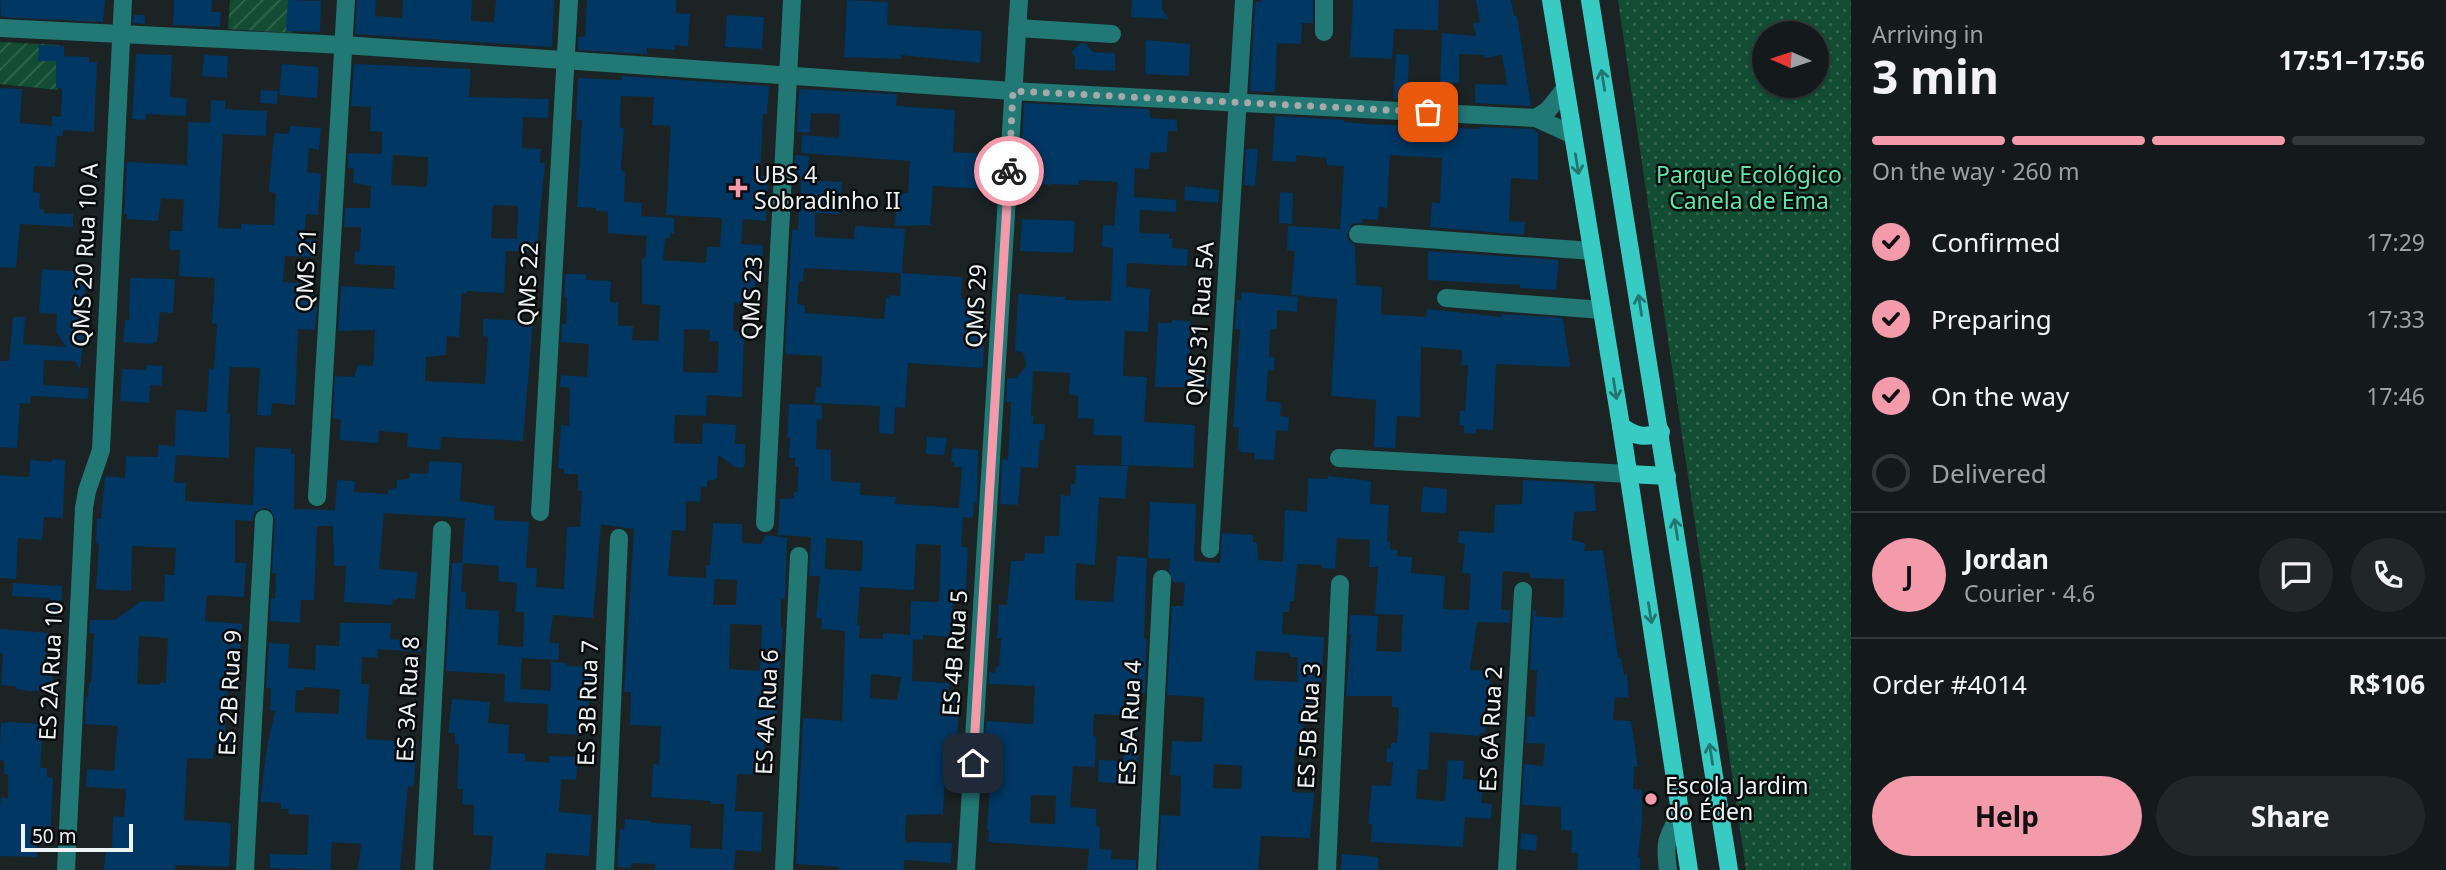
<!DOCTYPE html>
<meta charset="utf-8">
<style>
body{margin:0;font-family:"Noto Sans",sans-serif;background:#212729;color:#f1f3f6;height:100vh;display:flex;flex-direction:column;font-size:26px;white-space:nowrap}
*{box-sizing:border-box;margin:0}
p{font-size:23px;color:#9da1a3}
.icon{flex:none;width:38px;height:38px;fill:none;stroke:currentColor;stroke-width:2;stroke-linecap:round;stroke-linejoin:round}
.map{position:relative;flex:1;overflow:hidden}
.sheet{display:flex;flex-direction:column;background:#141a1c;width:595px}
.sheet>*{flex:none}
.needle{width:46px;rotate:273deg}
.fabs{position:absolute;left:1752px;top:21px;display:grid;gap:14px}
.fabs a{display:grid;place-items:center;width:77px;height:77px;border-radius:50%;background:#141a1c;box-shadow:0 2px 5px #0004,0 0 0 2px #33383b;font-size:35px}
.scale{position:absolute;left:21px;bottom:18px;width:112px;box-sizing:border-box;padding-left:7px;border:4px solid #edf2f3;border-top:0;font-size:19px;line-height:24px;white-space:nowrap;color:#edf2f3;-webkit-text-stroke:5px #080b0c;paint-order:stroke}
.pin{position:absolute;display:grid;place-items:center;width:60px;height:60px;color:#fff;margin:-30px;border-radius:14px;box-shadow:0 4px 10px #0006}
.courier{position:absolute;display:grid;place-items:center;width:70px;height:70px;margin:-35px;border:5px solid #f39aab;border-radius:50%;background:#fff;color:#222;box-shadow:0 2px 9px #0007}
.head em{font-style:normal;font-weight:700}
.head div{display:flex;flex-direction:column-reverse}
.head{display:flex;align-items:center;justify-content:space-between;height:119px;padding:0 21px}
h1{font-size:46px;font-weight:700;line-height:52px}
.bar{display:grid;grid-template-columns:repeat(4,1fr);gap:10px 7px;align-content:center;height:84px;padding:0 21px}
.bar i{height:9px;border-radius:5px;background:#33383b}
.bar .selected{background:#f39aab}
.bar p{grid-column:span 4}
.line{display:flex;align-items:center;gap:18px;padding:0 21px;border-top:2px solid #33383b}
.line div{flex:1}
.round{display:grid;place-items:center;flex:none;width:74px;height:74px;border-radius:37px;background:#212729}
ol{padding:0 21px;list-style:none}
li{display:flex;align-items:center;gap:21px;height:77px}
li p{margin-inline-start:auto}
li .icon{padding:7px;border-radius:50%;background:#f39aab;color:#111;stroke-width:4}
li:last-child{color:#9da1a3}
li i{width:38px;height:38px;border:4px solid #33383b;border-radius:50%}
.button{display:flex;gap:14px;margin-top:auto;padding:14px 21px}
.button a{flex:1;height:80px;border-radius:42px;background:#f39aab;color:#111;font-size:28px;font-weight:700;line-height:80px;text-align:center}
.button a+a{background:#212729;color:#f1f3f6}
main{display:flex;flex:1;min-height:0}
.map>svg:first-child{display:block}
</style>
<main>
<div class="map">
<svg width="1851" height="870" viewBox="0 0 1851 870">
<defs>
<pattern id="park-dots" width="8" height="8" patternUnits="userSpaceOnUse" patternTransform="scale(1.75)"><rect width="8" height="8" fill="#114c33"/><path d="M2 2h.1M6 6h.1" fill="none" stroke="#346651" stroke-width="1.8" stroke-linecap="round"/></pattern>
<pattern id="garden-furrows" width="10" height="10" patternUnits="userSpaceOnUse" patternTransform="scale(1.75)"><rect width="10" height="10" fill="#114c33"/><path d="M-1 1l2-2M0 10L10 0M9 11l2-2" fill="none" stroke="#346651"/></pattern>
</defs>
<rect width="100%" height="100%" fill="#1b2325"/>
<path fill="url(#park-dots)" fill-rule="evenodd" d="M1618,0H1851V870H1746ZM1764,33H1816V86H1764Z"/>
<g fill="url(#garden-furrows)">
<polygon points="230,0 294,0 292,33 228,29"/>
<polygon points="0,42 59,45 58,90 0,84"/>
</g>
<g fill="#003763" fill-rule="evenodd">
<polygon points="0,0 105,0 103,22 3,17 1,16"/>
<polygon points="174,0 212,0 211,12 221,12 220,27 173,25"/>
<polygon points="288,0 321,1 320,32 286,31"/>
<polygon points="357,0 376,0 375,16 402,18 403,0 472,0 471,21 494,22 496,0 554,0 552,47 355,34"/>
<polygon points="587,0 676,0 676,13 690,14 688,46 675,45 675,50 647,48 647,54 578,50 578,37 585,37"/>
<polygon points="847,0 888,2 887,25 982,31 980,63 901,55 901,59 844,57"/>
<polygon points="1132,0 1162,0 1162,10 1169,19 1131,17"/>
<polygon points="1261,0 1313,0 1313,23 1302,23 1301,44 1277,43 1275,92 1250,91 1255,2 1261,2"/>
<polygon points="1353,0 1439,0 1438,30 1394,29 1392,59 1350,57"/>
<polygon points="1476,0 1511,0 1514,16 1517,16 1531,106 1475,103 1475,84 1507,85 1502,55 1485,58 1484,55 1459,54 1459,83 1440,83 1442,33 1476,36 1473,23 1480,22"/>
<polygon points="134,15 145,15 145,24 133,23"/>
<polygon points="727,15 764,17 762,49 725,47"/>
<polygon points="1146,40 1190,44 1189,76 1145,74"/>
<polygon points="1081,43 1086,44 1093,52 1115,53 1115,71 1075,69 1075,57 1071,52"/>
<polygon points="39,45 64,46 64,56 89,57 89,62 97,62 94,132 63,130 63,136 57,136 55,167 34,166 33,192 40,193 39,209 44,209 44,213 73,214 73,227 20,224 16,268 0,267 0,88 22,89 20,123 52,126 52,116 61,117 62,89 56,88 56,61 38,61"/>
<polygon points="136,54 172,55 170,97 187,99 186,116 146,114 145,120 132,119"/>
<polygon points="1396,54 1409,55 1407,100 1393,99"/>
<polygon points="204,55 228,56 227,78 202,76"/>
<polygon points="282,64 319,67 317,98 279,95"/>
<path d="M354,64L471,69L469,97L549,99L548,118L523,117L522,148L541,149L540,163H545L537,246L530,245L529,252L506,251L504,293L467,291V294L462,293L459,337L447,336L446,355L426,357L425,381L485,384L488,337L483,336V319L533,321L523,441L441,437L440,450L407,447L408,433L379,431L378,443L339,440L341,420L333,419L335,376L354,377L358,365L373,366L375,330L338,331L341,286L394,289L395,266L354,264L355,251L360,252L361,227H344L345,208H370L371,186L353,183L354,169L348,168V153L382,154V132L370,131L371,107L351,106ZM393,155L428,157L427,187L391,185ZM493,205L518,206L517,239L491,238Z"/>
<path d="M622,76L769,86L767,114H763L760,176H768L766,221L743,219L741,244L763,245L762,265H755V288L750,287L749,304L734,303L733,331L744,332L742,397L707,395L706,416L675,415L674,443L702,444L703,423L736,425L735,444H745V462L743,468L735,467L718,455L717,479L707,481V487H701L700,502L686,501V531L672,530L668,576L706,578V565H710L713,523L742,524V543L761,544L766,535L787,538L785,599H781V629H783L777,716H767L762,775L737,774L735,811L763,812L761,852L736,850L734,870H655V864L631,863V868L617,867L620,829L624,830L625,819L651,821V823L691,825L690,848L722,849L724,804H711V801L651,797L653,764L659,765L661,726L630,725L631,692H624L634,529L601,524L593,618L553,615L549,643H559V660L522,658V655L520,689L551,691V662L567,663V666L595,667V689L590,688L587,722L580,721L579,735L547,733L548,704L504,702L505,674L446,671L452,563H463L461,592H466L465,609L499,611L498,645L523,647L524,612H515L517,583L498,581L499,566L462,563L465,518L384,513L379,569L417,572L415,599L397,598V600L393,599L392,605L344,602L346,566H334L333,526H317L314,600H301L300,623L270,621L271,598H275L276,573H272L275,520L271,510L264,508L255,512L252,521L235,520V563H246L244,597L207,595L205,621L242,624L238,687H228L225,731L236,732L235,745L214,744L213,759L188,758L187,760L184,820L231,823L229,867L175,865V870H104L106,849H112L113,816L124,817L126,789L86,787L87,769L114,771L118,726L85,724L86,697H88L89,683H91L94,633H89L90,620H115L141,601L164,602L165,575H174L176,548L132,546L131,591L96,589L99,544L96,543L97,519H101L105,476L125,478L126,456L158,457L159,445L175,446L176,410L207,412L209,368L214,369L217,324L212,323L215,278L179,276L180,250H169L170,231H182L184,200L161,198L158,221L127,219V214H124L127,162L187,165L188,122L210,123L211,100L225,101V109L267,111L266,136L223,134L218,228L241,229V224L274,225L276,193L269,192L274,133L289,134L290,126L321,128L319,150L309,148L307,172L321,174L318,215L306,214L304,239L318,240L317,257L285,256L283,282L315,284L313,305L317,307L315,330L298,329L295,405L272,403L271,416L257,415L260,368L230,367L227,413H230L229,458L176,455L174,482L186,483L185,501L253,505L255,447L291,449V454H295L294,509L335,510L337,480L355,481L354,492L388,494V490L397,488V480L409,479L410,473L428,474L429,461L462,463L460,501L495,506L494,520L529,522L526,568H537L536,587L564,589L567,527H580L582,491H578V474H564V469L558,468L561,425L569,426L570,388L560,387L561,375L587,377L589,344L561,342L562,324H566L567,297H564L565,274H586V280L611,281L610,302L618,303V326H633L632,340L658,341L660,305L642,304V259H645L647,236L608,233V212L596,211V208L577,207L582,120H576L578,78L622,80ZM621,96L654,97L652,125L671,126L666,215L722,218L720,247H707L706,263L663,260L665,238H670V233H674V218L641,216L642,203L624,202L625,171H621L624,128H620ZM684,329L710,330L709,341L719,342L717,373L683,372ZM715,579L737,580L736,605H713ZM730,624L762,625L760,671L729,669ZM139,636L168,638L166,683L160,682V685L137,684Z"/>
<polygon points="799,89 897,94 896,106 955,110 953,152 983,154 983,164 988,164 985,189 933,186 930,225 895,226 897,193 908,193 910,161 801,153 802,135 839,138 840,114 811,113 810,133 797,132"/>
<polygon points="261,90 278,91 277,104 260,103"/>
<polygon points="1024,103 1147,109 1150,111 1150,118 1177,120 1177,131 1168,131 1167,152 1150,153 1149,169 1135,168 1134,197 1176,200 1176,212 1140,210 1139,233 1169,234 1169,239 1173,239 1172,248 1188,249 1187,266 1127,263 1126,287 1150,289 1148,332 1125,331 1123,376 1147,377 1144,422 1195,425 1193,468 1121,465 1122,436 1093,435 1094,419 1078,418 1078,396 1069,395 1070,373 1033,371 1031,416 1034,416 1033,424 1045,424 1044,440 1040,440 1038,468 1021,467 1018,505 1000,504 1002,459 1008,460 1011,402 1006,402 1007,378 1016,378 1026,366 1023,352 1015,351 1018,294 1065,297 1065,300 1111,301 1113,248 1102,247 1103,225 1114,226 1118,182 1079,180 1079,185 1051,184 1051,185 1026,182 1026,178 1020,178"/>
<polygon points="1275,116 1344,120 1344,122 1367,124 1480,129 1480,127 1533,129 1538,132 1538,180 1511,178 1509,221 1525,222 1524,235 1430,227 1432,202 1440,203 1442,158 1390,155 1387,208 1379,207 1378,220 1363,219 1362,223 1352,224 1347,234 1348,240 1355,245 1356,285 1382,287 1381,314 1426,317 1427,309 1502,317 1502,314 1563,318 1570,367 1496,364 1493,430 1476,429 1476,434 1464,433 1464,425 1459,425 1460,411 1465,411 1468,365 1461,365 1462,350 1421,347 1420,417 1397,416 1395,448 1374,447 1376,400 1331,396 1337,299 1291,295 1295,251 1287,250 1288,226 1340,229 1344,166 1327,165 1327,158 1296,155 1296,162 1272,161"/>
<polygon points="1246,149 1258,149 1255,186 1244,185"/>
<polygon points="795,155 809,156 807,178 794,177"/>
<path d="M801,180L842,182L840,214L815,213V237L854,239L855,226L905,229L902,273L962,277L961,299L986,301L983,368L908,363L905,408L895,407L894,434L879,433L880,406L815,403L816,387L821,388L822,356L785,354L792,230H798ZM804,268L901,273L900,296L889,295V298H886L884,319L805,313V305L797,304L799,281H803Z"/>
<polygon points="1185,186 1219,190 1218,203 1184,200"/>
<polygon points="1280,192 1293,193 1292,224 1279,223"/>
<polygon points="1022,219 1075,221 1073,253 1020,251"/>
<polygon points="1428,251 1559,260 1556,290 1520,288 1520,285 1428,280"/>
<polygon points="42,269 86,272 84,333 80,370 75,361 44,360 43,385 89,388 88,399 31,396 30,404 20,403 17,448 0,447 0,361 9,361 13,317 25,317 23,344 66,347 56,331 57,314 39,313"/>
<polygon points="130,278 175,279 173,313 160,312 157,342 153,342 153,344 123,342 125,320 129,320"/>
<polygon points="1241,292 1298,297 1297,312 1277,310 1277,329 1270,329 1269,357 1275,357 1274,371 1268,370 1266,401 1281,403 1280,416 1289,417 1288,431 1276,430 1274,460 1255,459 1255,453 1240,452 1241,449 1238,449 1239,428 1233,427 1240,329 1235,329 1237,300 1241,300"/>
<polygon points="1172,320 1190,321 1190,369 1198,369 1197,374 1209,375 1208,387 1155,387 1158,323 1172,323"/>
<polygon points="146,365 163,366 161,386 150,385 149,403 120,401 122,369 146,370"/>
<path d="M789,404L822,405V420L817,419L816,449L831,450V481L861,483L860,495L896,497L895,504L959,508L962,467H954V462H951L952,448L978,450L977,503H974L973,518L963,517L961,547H968L966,590H954L950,637L923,635V640L913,639L912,681L949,683V692H960L955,772H945L943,814L906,815L905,842L952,843L951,863L904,860V870H839V867L796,864L803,718L842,721L845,631L821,629L822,618H816L820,576H809L811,537L778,535L780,499L794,498V492H797L799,467H795V458H789L790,437H787ZM826,538L863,541L862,571L825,569ZM916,544L941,545L939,602L911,601L910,635L883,633V639L859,638L860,625H857L860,587L914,590ZM871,674L901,677L897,700L870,698Z"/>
<polygon points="927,437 947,438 944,455 926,454"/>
<polygon points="52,459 65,460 63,518 44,517 42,540 18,538 16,579 0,578 0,475 29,477 30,460 52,462"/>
<path d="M1076,465L1128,466L1125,499L1099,497L1095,565L1076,563L1075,600L1113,602L1117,556L1147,558L1144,638L1147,640L1145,693H1141L1140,716L1094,714L1093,736L1096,737L1095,767L1073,766L1070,807L1096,809V826L1100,827L1099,849L1112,850L1111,859L1136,860V870H1087L1089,849L988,842L989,830H987L991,775L983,774L986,721L1033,724L1035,686L989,684V672L995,673L996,667H999L1001,638H997L999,605H1007L1011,561H1024L1025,553L1044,554L1045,536H1059L1061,495L1071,496V484H1075ZM1031,795L1056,796L1055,824L1030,823Z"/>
<path d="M1328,476L1371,481L1370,504L1389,505L1387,541H1390V550H1398L1397,556L1412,557L1411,573L1445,576L1443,609L1469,610L1471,574L1462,573L1465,544L1458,543L1459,531L1494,533L1495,505L1522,504L1523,480L1594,484L1596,511L1574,512L1572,540L1585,543L1584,551L1603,550L1618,658H1621L1624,675H1627L1629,698L1615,697L1613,720L1631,721L1638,767H1634L1633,789L1642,790V821L1638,857H1640V870H1577L1578,853H1571L1572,830H1561V807L1522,805L1524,764L1543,766L1545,744L1526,743L1527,716L1535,717L1537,670H1530L1533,611H1536L1535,616L1563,618L1564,593V579L1530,578V573L1503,571L1501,610H1511L1510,623L1477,622L1470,670L1491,671L1485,733H1480L1479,736L1430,732L1428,770L1418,769L1416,799L1445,801L1448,760L1464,761L1463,779L1483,781L1481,803L1492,804L1491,819L1465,817L1463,847L1371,842L1372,824H1368L1372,785L1391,786L1393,762H1386L1387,748L1391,749V743H1397L1399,708L1392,707V696H1346L1351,635H1349L1350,615L1378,616L1376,651L1401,652L1403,615L1375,614L1378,567H1369L1370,540L1337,538L1335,569L1322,568V565L1297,564L1294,601H1290L1289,612H1283L1282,634L1324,637L1320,704L1307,703V710H1305L1303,734H1318L1317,748L1295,747L1292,792L1314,793L1310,838L1261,836L1258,870H1158L1161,815L1180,816L1181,776L1170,775L1172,741L1202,742L1204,697L1167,695L1172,606H1183L1185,583L1173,582L1169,571L1170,559L1148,558L1150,502L1196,504L1194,561L1220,563L1222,533L1253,535V542L1257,543L1258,560L1283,562L1285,510L1307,512L1308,478L1328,479ZM1256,651L1290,653V657H1298L1297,682L1254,680ZM1214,764L1242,766L1241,789L1213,788Z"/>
<polygon points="1423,487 1447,489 1446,513 1421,512"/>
<polygon points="13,583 62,586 61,613 49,613 50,598 12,596"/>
<path d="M340,623H391L390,639L421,641V652L378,649L377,658L362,657L361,684H369L366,739L417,742L414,787L408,786L400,870H358L361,844L332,842L330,870L270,868V854L307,855L309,815L288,814L289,809H281V803L260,802L267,747L275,711H270L271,688H266L269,643L289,644L288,668L315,670L316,645L339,646ZM304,687L340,689L338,714L295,712L296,690H304Z"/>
<polygon points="0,629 49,633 47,676 53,676 52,692 29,691 16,689 16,686 1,685 3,653 0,653"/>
<polygon points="452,699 490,702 488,723 509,725 508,753 525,754 525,761 549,763 549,756 578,757 576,780 561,779 559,812 592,815 589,856 546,853 545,870 490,870 493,836 473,835 474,805 462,804 463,789 457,789 459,744 455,744 455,733 448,733"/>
<polygon points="9,722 43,724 40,768 47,768 47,777 53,778 50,845 37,844 37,857 0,856 0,805 1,797 8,798 8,774 4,774 4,761 0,760 0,743 1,723"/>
<polygon points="1124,738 1139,739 1136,784 1098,782 1099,760 1123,761"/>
<polygon points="1521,833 1537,835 1536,851 1520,849"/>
<polygon points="1342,854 1378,857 1378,870 1341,870"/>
</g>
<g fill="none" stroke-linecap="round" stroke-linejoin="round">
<g stroke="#217874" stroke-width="18">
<polyline points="1324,0 1324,32"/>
<polyline points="0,28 344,45 1013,91 1536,118 1573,135"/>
<polyline points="1017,28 1112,34"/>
<polyline points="1536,118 1548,110 1565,89"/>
<polyline points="1358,234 1592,251"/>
<polyline points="1446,298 1602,310"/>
<polyline points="1339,458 1629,474"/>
<polyline points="317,497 346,0"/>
<polyline points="540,512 569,0"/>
<polyline points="765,523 792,0"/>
<polyline points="1210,549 1244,0"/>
<polyline points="66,870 84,508 87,491 101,450 123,0"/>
<polyline points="245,870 264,519"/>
<polyline points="424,870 442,530"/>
<polyline points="605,870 619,538"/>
<polyline points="784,870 799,556"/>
<polyline points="966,870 1019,0"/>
<polyline points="1147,870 1162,579"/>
<polyline points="1327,870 1340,584"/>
<polyline points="1507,870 1523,591"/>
<path d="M1668,870C1664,840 1667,838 1681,812"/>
</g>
<g stroke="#37cbc4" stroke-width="18">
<polyline points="1551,0 1621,426 1689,870"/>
<polyline points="1590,0 1729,870"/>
<path d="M1621,426C1634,436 1645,439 1661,432"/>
<polyline points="1629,474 1667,476"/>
</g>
</g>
<defs><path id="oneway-shaft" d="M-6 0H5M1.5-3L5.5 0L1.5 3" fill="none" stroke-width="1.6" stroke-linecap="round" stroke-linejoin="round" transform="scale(1.75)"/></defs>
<g stroke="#227571">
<use href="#oneway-shaft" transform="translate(1603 80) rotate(-99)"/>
<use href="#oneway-shaft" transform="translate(1577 164) rotate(81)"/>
<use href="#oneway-shaft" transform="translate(1640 305) rotate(-99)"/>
<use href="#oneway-shaft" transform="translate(1615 389) rotate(81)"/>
<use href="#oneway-shaft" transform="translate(1676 529) rotate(-99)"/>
<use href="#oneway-shaft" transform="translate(1650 613) rotate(81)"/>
<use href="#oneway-shaft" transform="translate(1711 754) rotate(-99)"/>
</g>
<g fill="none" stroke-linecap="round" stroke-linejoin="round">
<polyline stroke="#a4aaab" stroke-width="7" stroke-dasharray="0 12.6" points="1009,171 1013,91 1428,112"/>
<polyline stroke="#f39aab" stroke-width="9" points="973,763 1009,171"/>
</g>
<g fill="#f39aab" stroke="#080b0c" stroke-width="2.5">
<path d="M734.5 177.5h7v7h7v7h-7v7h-7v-7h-7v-7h7z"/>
<circle cx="1651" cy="799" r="7"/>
</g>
<g text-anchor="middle" stroke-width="5" stroke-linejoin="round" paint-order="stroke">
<g font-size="23" fill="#edf2f3" stroke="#080b0c" text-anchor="start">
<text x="754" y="183">UBS 4<tspan x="754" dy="26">Sobradinho II</tspan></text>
<text x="1665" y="794">Escola Jardim<tspan x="1665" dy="26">do Éden</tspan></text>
</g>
<g font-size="23" fill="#5fe5a8" stroke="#080b0c">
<text x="1749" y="183">Parque Ecológico<tspan x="1749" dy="26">Canela de Ema</tspan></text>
</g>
<g font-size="23" fill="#edf2f3" stroke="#080b0c">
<text transform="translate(85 255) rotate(-87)" y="8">QMS 20 Rua 10 A</text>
<text transform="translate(306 270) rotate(-87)" y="8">QMS 21</text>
<text transform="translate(528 284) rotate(-87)" y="8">QMS 22</text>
<text transform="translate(752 298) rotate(-87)" y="8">QMS 23</text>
<text transform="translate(976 306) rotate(-87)" y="8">QMS 29</text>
<text transform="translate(1200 324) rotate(-86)" y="8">QMS 31 Rua 5A</text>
<text transform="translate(955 653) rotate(-86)" y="8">ES 4B Rua 5</text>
<text transform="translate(51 671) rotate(-87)" y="8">ES 2A Rua 10</text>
<text transform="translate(230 693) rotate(-87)" y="8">ES 2B Rua 9</text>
<text transform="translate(408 699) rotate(-87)" y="8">ES 3A Rua 8</text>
<text transform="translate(588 703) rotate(-88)" y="8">ES 3B Rua 7</text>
<text transform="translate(767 712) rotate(-87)" y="8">ES 4A Rua 6</text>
<text transform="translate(1130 723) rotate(-87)" y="8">ES 5A Rua 4</text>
<text transform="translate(1309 726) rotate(-87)" y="8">ES 5B Rua 3</text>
<text transform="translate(1491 729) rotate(-87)" y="8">ES 6A Rua 2</text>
</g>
</g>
</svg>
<div class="fabs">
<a><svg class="needle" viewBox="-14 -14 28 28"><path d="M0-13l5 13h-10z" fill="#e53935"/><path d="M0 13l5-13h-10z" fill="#9da1a3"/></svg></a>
</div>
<div class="scale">50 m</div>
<div class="pin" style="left:1428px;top:112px;background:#ea580c"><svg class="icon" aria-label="bag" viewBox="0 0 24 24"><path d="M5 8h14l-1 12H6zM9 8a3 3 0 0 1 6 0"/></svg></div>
<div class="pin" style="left:973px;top:763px;background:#1f2937"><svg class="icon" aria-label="home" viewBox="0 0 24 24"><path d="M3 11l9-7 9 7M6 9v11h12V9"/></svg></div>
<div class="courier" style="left:1009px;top:171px"><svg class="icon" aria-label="bike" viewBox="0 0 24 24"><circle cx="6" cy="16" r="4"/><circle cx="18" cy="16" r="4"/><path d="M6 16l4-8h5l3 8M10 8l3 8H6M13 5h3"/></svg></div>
</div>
<section class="sheet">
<div class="head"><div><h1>3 min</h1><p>Arriving in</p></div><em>17:51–17:56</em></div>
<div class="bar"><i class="selected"></i><i class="selected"></i><i class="selected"></i><i></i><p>On the way · 260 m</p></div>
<ol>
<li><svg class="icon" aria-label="check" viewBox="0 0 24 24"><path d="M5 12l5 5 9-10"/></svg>Confirmed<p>17:29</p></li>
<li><svg class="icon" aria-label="check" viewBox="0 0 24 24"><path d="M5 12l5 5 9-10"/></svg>Preparing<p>17:33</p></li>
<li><svg class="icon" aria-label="check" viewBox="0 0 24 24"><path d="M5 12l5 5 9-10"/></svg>On the way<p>17:46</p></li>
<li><i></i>Delivered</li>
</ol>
<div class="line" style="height:126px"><b class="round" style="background:#f39aab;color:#111">J</b><div><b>Jordan</b><p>Courier · 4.6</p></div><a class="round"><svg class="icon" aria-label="chat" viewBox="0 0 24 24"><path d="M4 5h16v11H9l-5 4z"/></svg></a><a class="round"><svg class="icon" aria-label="phone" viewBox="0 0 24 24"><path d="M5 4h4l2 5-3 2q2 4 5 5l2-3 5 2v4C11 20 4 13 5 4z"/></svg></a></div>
<div class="line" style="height:91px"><div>Order #4014</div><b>R$106</b></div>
<div class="button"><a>Help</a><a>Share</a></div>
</section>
</main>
